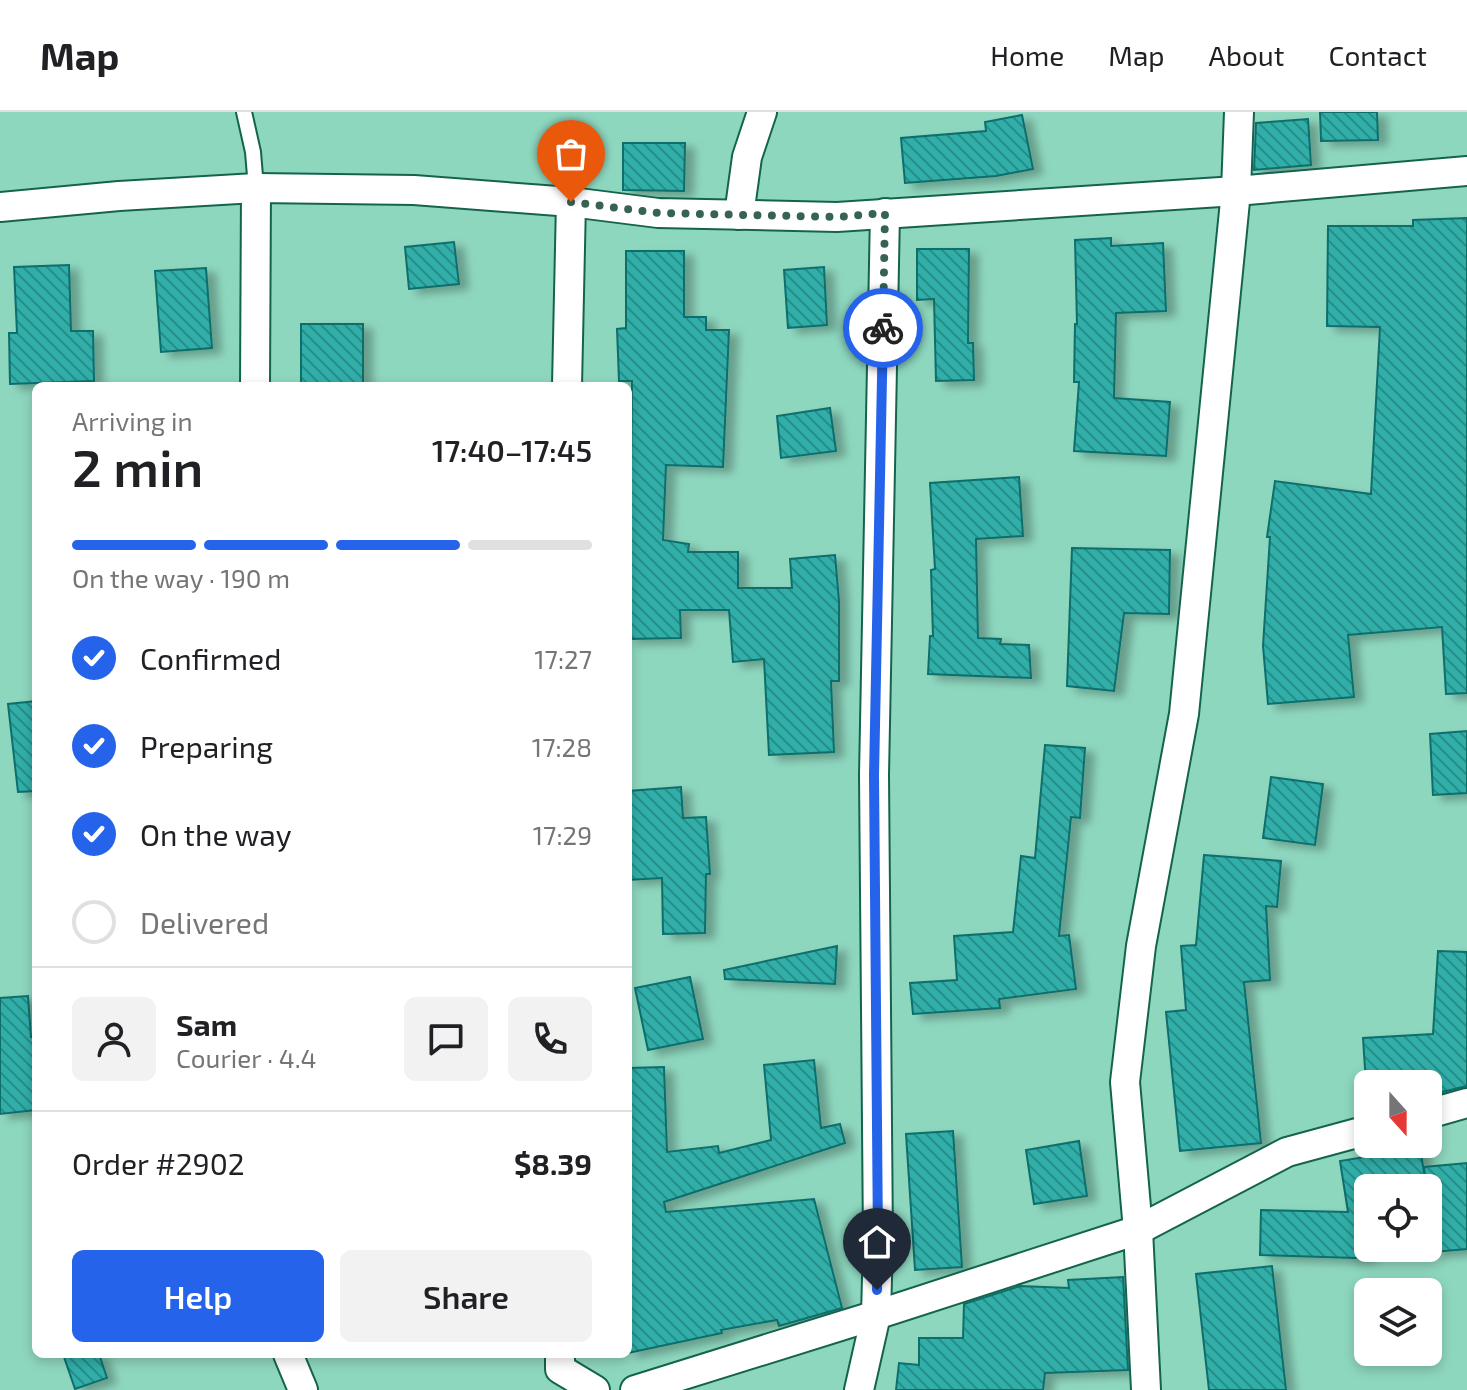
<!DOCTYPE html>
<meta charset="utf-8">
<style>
body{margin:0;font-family:"Exo 2",sans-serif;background:#f2f2f2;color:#202124;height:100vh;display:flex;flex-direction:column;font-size:30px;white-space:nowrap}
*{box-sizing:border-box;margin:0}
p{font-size:26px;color:#757577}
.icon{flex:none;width:44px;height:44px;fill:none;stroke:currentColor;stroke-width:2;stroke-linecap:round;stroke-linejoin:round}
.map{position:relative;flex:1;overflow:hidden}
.side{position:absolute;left:32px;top:270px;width:600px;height:976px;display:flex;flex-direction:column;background:#fff;border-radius:12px;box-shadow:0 4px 12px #0003}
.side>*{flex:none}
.needle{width:52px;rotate:159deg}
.tools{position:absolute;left:1354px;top:958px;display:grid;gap:16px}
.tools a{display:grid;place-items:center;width:88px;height:88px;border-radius:12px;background:#fff;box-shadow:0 4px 12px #0003;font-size:40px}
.pin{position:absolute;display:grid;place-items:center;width:68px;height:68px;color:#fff;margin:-82px -34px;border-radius:50% 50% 50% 0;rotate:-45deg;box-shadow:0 0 8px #0007}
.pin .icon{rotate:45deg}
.courier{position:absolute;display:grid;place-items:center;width:80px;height:80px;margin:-40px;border:6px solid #2563eb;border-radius:50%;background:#fff;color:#222;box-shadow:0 2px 10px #0007}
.overview em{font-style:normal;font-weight:600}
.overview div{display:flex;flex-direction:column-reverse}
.overview{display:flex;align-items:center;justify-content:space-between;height:136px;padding:0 40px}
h1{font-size:52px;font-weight:600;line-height:60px}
.bar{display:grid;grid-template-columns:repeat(4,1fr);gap:12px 8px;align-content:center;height:96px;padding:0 40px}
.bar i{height:10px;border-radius:6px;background:#e0e0e0}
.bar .selected{background:#2563eb}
.bar p{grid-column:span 4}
.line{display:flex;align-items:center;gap:20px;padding:0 40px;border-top:2px solid #e0e0e0}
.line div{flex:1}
.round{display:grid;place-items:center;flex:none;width:84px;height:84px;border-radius:12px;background:#f2f2f2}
ol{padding:0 40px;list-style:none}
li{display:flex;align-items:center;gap:24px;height:88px}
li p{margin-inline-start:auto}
li .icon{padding:8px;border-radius:50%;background:#2563eb;color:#fff;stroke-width:4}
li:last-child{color:#757577}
li i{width:44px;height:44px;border:4px solid #e0e0e0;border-radius:50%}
.primary-button{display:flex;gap:16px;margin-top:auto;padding:16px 40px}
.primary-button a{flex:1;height:92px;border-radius:12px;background:#2563eb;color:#fff;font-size:32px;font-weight:600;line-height:92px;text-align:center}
.primary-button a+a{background:#f2f2f2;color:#202124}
header{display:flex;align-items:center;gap:48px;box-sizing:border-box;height:112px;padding:0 40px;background:#fff;border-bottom:2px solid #e0e0e0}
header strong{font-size:38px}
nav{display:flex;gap:44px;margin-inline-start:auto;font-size:28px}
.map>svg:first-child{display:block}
</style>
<header>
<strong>Map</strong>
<nav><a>Home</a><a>Map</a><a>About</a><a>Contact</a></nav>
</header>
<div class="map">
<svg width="1467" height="1278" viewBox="0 0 1467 1278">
<defs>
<pattern id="building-back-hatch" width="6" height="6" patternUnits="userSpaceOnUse" patternTransform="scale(2)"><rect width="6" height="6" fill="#31aea9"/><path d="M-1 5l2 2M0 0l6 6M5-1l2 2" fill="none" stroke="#288d89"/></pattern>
<filter id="shadow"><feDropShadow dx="9" dy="5" stdDeviation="4" flood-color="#0004"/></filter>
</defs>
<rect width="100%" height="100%" fill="#8ed7bf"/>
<g fill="url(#building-back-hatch)" stroke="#0e6e6b" stroke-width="2" filter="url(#shadow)">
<polygon points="1320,0 1377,0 1378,28 1321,29"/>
<polygon points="1022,3 1033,57 996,64 905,71 901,26 986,19 985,10"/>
<polygon points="1308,7 1311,53 1254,58 1256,11"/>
<polygon points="623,31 685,31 684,79 623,78"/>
<polygon points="1467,106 1467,581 1446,582 1442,515 1348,523 1354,585 1268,592 1263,534 1270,425 1267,425 1275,369 1371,382 1380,215 1327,214 1328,114 1413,114 1413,108"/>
<polygon points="1111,126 1111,134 1163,131 1166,199 1116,201 1114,286 1170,290 1166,344 1074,339 1079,270 1074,270 1075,212 1077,212 1075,128"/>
<polygon points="454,130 459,172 409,177 405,135"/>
<polygon points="917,137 969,137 968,231 973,231 974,268 936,269 934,187 917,188"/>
<polygon points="626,139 684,139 684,205 706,205 706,218 729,218 723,355 666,353 663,428 689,432 688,440 738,440 738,476 792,476 790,447 835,443 839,489 839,569 831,569 834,640 769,643 764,547 733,550 729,498 680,498 681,526 628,527 628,360 631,360 632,269 619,269 617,217 626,216"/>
<polygon points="69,153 71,219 93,219 94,269 10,272 9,221 17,221 14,155"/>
<polygon points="824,155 827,213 788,216 784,158"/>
<polygon points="206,156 212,236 161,240 155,159"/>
<rect x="301" y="212" width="62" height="62"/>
<polygon points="830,296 836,339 781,346 777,304"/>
<polygon points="1019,365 1023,424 976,427 978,526 1001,527 1000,532 1029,533 1031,566 928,562 930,524 933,524 931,458 935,457 930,371"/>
<polygon points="1072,436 1170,438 1169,502 1124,501 1114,579 1067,574"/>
<polygon points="36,589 36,679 18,680 8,592"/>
<polygon points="1467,619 1467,681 1433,683 1430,622"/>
<polygon points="1045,633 1085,636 1080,706 1071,705 1059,824 1069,823 1076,877 999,887 1000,896 913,902 910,871 957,868 954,824 1013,820 1021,744 1035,746"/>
<polygon points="1271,665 1323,672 1315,733 1263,726"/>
<polygon points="681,675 683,706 706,705 710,762 706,762 705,821 663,822 662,766 628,768 628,679"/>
<polygon points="1204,743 1281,749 1277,795 1266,794 1270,868 1244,870 1261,1031 1180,1039 1166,900 1186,898 1181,834 1196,833"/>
<polygon points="837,834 835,872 725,867 724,858"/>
<polygon points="1438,839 1467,840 1467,974 1442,980 1428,981 1428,972 1366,972 1363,926 1433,922"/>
<polygon points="690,865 703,927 648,938 635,876"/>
<polygon points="28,884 31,925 36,925 36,998 0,1002 0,886"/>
<polygon points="814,948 821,1016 840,1012 845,1031 664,1090 666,1100 814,1087 842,1196 779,1214 777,1208 721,1218 722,1221 628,1241 628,956 664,955 667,1040 718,1034 719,1041 771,1028 764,953"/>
<polygon points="953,1019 962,1155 915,1158 906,1022"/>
<polygon points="1079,1029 1087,1084 1034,1092 1026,1038"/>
<polygon points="1420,1036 1425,1066 1424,1055 1467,1051 1467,1137 1433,1140 1428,1076 1368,1076 1368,1144 1355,1146 1260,1143 1261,1098 1348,1100 1340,1049"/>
<polygon points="1272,1154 1286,1278 1209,1278 1196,1162"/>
<polygon points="1123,1165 1128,1258 1045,1261 1043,1278 896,1278 899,1251 919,1253 919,1226 963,1226 964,1192 1020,1174 1069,1176 1068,1168"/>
<polygon points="63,1242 99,1242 107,1266 75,1277"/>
</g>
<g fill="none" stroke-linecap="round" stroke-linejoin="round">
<g stroke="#14634f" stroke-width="18">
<polyline id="lane" points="244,0 253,40 256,76"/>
</g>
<g stroke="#14634f" stroke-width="32">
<g id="street">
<polyline points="0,95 119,84 256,76 414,78 571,90 658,101 837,105 1236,79 1467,59"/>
<polyline points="739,103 747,45 762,0"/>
<polyline points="255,274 256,76"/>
<polyline points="567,274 571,90"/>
<polyline points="1428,1002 1467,991"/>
<polyline points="288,1242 303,1278"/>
<polyline points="560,1242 560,1257 595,1278"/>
<polyline points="635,1278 876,1203 1138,1118 1287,1040 1368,1018"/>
<polyline points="859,1278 876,1203 878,1129 874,663 885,101"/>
<polyline points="1146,1278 1138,1118 1125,970 1141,834 1184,602 1236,79 1239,0"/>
</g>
</g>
<use href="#lane" stroke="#fff" stroke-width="14"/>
<use href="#street" stroke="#fff" stroke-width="28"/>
</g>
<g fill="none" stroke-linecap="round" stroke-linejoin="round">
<polyline stroke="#366355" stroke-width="8" stroke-dasharray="0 14.4" points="571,90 658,101 837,105 885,101 883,216"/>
<polyline stroke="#2563eb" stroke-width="10" points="877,1178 878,1129 874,663 883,216"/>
</g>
</svg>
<div class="tools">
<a><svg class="needle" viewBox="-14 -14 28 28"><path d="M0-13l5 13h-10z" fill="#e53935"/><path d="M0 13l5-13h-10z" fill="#757577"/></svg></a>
<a><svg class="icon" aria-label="locate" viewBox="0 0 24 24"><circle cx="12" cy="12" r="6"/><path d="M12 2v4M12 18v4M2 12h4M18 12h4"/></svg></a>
<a><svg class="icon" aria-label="layers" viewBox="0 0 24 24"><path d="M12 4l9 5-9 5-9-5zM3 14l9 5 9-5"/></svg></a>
</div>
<div class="pin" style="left:571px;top:90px;background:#ea580c"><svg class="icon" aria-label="bag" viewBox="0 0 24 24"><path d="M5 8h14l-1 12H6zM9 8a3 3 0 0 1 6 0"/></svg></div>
<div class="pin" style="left:877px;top:1178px;background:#1f2937"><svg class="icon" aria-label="home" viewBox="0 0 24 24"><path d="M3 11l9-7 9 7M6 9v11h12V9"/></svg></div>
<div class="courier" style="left:883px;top:216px"><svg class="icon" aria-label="bike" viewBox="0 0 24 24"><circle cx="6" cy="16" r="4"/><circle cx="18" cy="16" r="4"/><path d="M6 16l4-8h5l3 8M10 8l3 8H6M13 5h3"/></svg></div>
<section class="side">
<div class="overview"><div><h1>2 min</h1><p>Arriving in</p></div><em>17:40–17:45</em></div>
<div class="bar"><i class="selected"></i><i class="selected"></i><i class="selected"></i><i></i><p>On the way · 190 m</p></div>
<ol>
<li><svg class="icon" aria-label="check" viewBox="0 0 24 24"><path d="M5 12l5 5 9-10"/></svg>Confirmed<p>17:27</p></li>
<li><svg class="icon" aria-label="check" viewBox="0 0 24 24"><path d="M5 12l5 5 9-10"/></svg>Preparing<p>17:28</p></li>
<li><svg class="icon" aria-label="check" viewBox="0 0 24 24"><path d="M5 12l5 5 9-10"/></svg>On the way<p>17:29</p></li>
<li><i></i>Delivered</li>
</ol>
<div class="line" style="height:144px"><a class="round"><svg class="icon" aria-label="person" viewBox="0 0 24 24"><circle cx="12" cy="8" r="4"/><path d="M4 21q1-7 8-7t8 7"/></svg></a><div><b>Sam</b><p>Courier · 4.4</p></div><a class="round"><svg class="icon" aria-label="chat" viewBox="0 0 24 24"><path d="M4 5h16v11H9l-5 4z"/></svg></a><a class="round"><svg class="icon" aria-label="phone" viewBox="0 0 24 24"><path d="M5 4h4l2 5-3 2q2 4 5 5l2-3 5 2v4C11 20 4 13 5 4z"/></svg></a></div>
<div class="line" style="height:104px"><div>Order #2902</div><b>$8.39</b></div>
<div class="primary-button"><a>Help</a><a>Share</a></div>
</section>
</div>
